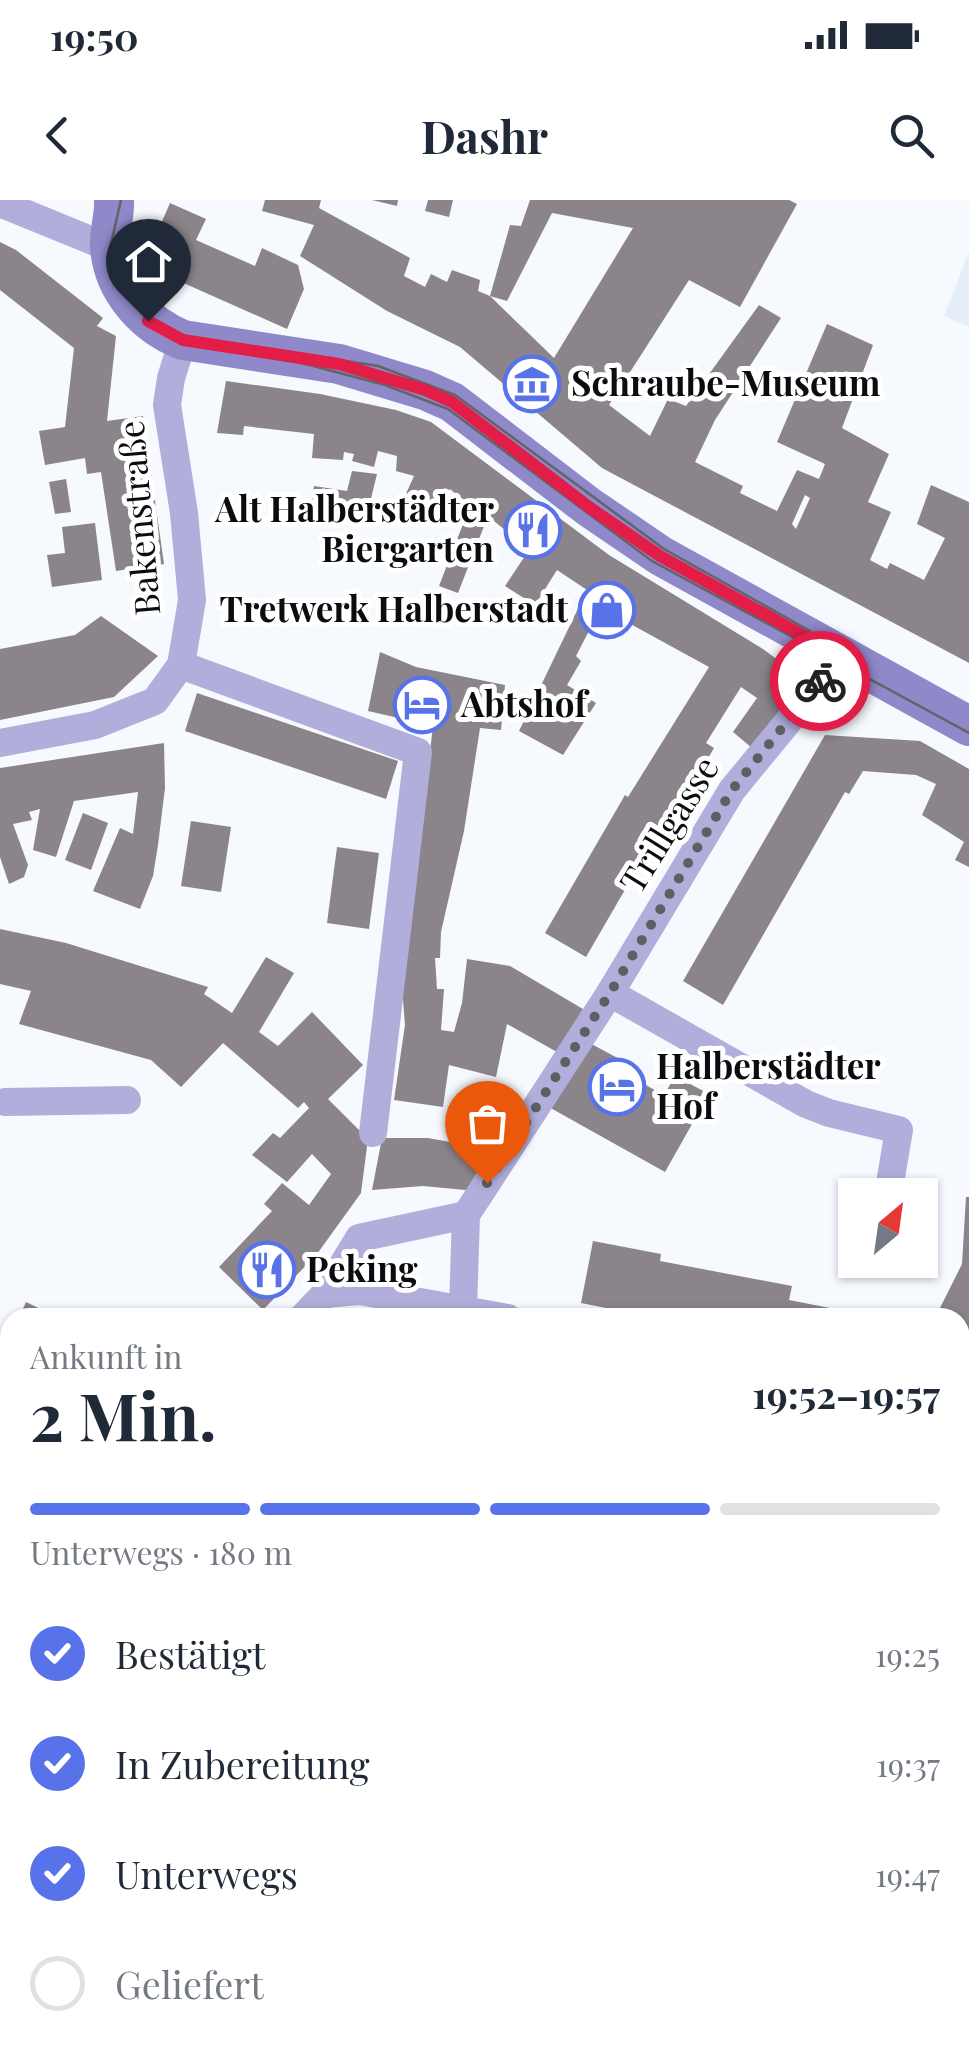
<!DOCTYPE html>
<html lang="de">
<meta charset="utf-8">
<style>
body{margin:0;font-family:"Playfair Display",serif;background:#f2f2f3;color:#1f2937;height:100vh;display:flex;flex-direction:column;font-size:38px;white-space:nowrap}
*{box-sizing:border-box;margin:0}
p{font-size:32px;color:#747a83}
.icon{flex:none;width:55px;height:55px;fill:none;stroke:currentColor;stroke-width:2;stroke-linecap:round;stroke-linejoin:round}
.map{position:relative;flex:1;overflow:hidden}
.panel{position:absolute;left:0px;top:1108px;width:970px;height:752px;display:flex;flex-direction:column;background:#fff;border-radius:30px 30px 0 0;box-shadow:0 2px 8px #0004}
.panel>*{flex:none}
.needle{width:65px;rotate:29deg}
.buttons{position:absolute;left:838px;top:978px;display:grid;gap:20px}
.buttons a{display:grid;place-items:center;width:100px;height:100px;border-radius:0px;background:#fff;box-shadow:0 2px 8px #0004;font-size:50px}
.pin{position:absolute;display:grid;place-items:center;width:85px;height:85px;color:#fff;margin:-102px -42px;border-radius:50% 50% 50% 0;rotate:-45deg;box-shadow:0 0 10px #0007}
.pin .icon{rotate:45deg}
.courier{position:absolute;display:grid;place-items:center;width:100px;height:100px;margin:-50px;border:8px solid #e11d48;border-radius:50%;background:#fff;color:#222;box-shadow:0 2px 12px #0007}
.summary em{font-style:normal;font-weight:700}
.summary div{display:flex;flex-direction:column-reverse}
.summary{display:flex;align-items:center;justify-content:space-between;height:170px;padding:0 30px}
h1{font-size:65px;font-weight:700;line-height:75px}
.bar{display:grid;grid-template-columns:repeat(4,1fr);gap:15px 10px;align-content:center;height:120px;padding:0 30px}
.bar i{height:12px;border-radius:8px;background:#e0e1e3}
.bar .current{background:#5873e9}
.bar p{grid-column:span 4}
ol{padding:0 30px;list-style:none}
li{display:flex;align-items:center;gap:30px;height:110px}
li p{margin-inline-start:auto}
li .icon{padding:10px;border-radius:50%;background:#5873e9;color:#fff;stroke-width:4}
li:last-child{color:#747a83}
li i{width:55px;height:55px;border:5px solid #e0e1e3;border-radius:50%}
.status{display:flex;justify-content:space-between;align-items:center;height:70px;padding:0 50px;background:#fff;direction:ltr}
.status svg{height:28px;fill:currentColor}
header{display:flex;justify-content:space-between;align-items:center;height:130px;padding:0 30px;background:#fff;font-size:45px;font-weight:700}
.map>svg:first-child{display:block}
</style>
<div class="status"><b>19:50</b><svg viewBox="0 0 49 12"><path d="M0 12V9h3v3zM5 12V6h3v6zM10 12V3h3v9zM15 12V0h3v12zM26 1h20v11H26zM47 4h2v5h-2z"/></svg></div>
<header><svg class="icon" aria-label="back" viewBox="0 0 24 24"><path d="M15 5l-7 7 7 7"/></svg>Dashr<svg class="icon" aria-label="search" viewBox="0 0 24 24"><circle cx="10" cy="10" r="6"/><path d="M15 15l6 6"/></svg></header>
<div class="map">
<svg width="969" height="1858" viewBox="0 0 969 1858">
<rect width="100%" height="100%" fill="#f6f9fe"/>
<polygon fill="#e6eef9" points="969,52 969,127 944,116"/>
<g fill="#8b848a" fill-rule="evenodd">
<path d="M265,0H321L319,8L410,58L404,76L425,87L431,74L447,82L452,70L480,80L478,91L490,96L554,158L633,28L552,13L507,101L490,96L510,25L521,26L530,0H789L797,4L740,107L689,80L609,205L650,236L668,199L686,206L759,105L781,118L715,220L695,262L743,286L740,293L777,311L797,270L819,279L825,264L777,242L827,124L873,145L842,228L889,254L868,302L891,312L870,360L887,369L890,363L924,380L945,338L917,324L931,285L969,302V463L602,268L460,147L387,111L300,56L314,25L262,11ZM805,295L810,298L796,329L792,324Z"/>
<polygon points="372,0 398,0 397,6"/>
<polygon points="428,0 453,0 449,17 425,11"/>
<polygon points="170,3 206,19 196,40 255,66 262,48 298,65 304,89 287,129 143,65"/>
<polygon points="0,42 16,50 103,118 97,126 116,136 107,221 143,216 164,364 116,371 101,272 87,274 85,258 45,265 39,231 65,227 74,148 0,90"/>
<polygon points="226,181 320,194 396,210 431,222 609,355 763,449 802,478 781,514 752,548 733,532 757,498 741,487 706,543 714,548 671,622 666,619 586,757 545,733 625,595 628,597 709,467 625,421 615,439 591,427 576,456 581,461 567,485 596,503 563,555 519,531 587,390 557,370 535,405 505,386 525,356 506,341 512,336 488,316 458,393 439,386 470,306 450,289 433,309 405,296 414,276 396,271 397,256 378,251 374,267 352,261 354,254 344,252 343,260 312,258 314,234 244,226 243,235 217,233"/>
<polygon points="352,271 377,274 367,315 311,306 314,286 347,291"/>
<polygon points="66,279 71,312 55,314 49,282"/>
<polygon points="95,323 102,380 52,387 47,355 65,353 62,327"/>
<polygon points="101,416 158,456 114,497 0,520 0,449 75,435"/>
<polygon points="380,452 416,467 505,485 501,530 480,528 464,631 441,732 440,758 435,758 437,789 444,789 441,830 454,832 462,803 467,759 510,766 583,809 557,852 507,824 496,877 449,865 443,907 394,900 405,825 402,787 433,526 368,511"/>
<polygon points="197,493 398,561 386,599 185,531"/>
<polygon points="825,535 920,541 969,569 969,667 955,660 964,642 922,615 936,584 916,575 863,571 849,594 845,592 723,805 683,781"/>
<polygon points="164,543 165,588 158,645 153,676 140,709 93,691 120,628 133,634 138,592 74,601 56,657 33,650 40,609 29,612 32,620 13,624 28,665 24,677 9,684 0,657 0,568"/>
<polygon points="83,613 108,623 91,670 65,660"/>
<polygon points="191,621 231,627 221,692 181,686"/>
<polygon points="337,647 379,653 369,729 327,723"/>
<polygon points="0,729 66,743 208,787 204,794 232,813 266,757 294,773 259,832 278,846 312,812 363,865 328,899 368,939 361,993 317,1054 263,1110 219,1067 272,1011 264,1004 282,983 309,1005 331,974 312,954 287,982 252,955 273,933 280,938 309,908 304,902 298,908 223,843 181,887 151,860 19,824 31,791 0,784"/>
<polygon points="584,840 625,862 620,871 664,895 675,876 709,894 665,972 547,906"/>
<polygon points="382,938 428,938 499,951 476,991 423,986 372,990"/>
<polygon points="966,997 969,997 969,1158 960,1176 960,1118 935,1118 962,1064"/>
<polygon points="593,1041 661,1054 660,1061 792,1086 789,1100 830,1108 829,1118 656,1118 581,1103"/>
<polygon points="26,1102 59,1118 19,1118"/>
<polygon points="0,1169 10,1172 10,1216 0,1214"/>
<polygon points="960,1242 969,1243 969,1367 960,1366"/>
<polygon points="0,1250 10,1253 9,1350 0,1349"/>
<polygon points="0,1428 10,1431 10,1476 0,1472"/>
<polygon points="960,1532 969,1535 965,1550 960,1548"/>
<polygon points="0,1701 10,1705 10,1828 0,1825"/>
<polygon points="969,1828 969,1858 924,1858 925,1850 960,1850 960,1830"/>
<polygon points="429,1850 518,1851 584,1850 581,1858 445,1858"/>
</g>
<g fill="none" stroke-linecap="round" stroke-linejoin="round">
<g stroke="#b1aedb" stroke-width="28">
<polyline points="0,3 110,48"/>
<polyline points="181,465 418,552 373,933"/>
<polyline points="0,543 95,525 155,501 181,465 192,400 184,313 167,205 171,178 183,140"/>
<polyline points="610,793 806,904 829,913 899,930 888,995"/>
<polyline points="5,902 127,900"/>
<polyline points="325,1094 360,1091 508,1118"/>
<polyline points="463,1109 466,1015 610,793 732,590 810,495 838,455"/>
<polyline points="302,1118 325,1094 359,1038 466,1015"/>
<polyline points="960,1201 969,1202"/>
<polyline points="0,1230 10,1232"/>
<polyline points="0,1369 10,1371"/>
<polyline points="960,1484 969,1458"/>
<polyline points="0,1632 10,1639"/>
<polyline points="960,1776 969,1772"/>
<polyline points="355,1850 371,1858"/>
<polyline points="123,1858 127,1850"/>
</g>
<path stroke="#8f89ca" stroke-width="40" d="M114,0C115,16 109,31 110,47C113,90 145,125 183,140L339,164L425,190L452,202L589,307L661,356L969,526"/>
<g stroke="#626468" stroke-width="2.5">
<polyline points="121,0 110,48 124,90 148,121 183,140 264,153 385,185 448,209 652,361 969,533"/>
<polyline points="314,156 378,166 455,195 664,349 810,431"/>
</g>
</g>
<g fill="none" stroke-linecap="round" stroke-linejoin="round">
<polyline stroke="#5d5f63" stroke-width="10" stroke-dasharray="0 18" points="487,983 610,793 732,590 820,481"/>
<polyline stroke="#e11d48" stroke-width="12" points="148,121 183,140 339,164 425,190 452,202 589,307 660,356 838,455 820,481"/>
</g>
<defs>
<g id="museum-ring" transform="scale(2.875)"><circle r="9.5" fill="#fff" stroke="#5873e9" stroke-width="1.5"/><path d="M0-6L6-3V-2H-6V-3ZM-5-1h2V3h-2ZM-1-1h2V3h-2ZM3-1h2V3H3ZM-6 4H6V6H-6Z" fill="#5873e9"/></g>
<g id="restaurant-ring" transform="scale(2.875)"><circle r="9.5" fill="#fff" stroke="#5873e9" stroke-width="1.5"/><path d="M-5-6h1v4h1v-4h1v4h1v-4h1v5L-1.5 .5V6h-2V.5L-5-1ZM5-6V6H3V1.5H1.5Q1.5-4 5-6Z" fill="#5873e9"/></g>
<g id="shop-ring" transform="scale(2.875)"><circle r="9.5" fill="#fff" stroke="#5873e9" stroke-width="1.5"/><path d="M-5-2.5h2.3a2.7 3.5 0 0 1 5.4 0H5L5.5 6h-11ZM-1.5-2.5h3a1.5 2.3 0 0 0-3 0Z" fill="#5873e9"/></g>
<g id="hotel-ring" transform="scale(2.875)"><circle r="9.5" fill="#fff" stroke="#5873e9" stroke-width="1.5"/><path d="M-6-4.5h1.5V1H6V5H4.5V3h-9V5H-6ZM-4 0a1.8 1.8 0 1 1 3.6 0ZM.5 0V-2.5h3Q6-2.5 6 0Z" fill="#5873e9"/></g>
</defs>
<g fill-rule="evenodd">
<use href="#museum-ring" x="532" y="184"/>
<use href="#restaurant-ring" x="533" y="330"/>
<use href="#shop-ring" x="607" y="410"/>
<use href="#hotel-ring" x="422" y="505"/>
<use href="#hotel-ring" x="617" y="887"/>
<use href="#restaurant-ring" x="267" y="1070"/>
</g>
<g text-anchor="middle" stroke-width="10" stroke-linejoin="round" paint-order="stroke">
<g font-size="35" font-weight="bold" fill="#0b0c0f" stroke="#fff" text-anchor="start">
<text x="571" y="196">Schraube-Museum</text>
<text x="494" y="322" text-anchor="end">Alt Halberstädter<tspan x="494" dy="40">Biergarten</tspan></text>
<text x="568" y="422" text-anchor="end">Tretwerk Halberstadt</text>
<text x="461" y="517">Abtshof</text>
<text x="656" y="879">Halberstädter<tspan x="656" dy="40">Hof</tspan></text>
<text x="306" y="1082">Peking</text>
</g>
<g font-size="35" fill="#0b0c0f" stroke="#fff">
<text transform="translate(140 318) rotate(-95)" y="12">Bakenstraße</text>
<text transform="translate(670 625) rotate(-58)" y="12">Trillgasse</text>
</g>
</g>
</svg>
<div class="buttons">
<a><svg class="needle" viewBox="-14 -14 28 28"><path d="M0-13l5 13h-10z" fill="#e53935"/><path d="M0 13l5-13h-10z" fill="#747a83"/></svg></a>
</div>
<div class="pin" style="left:487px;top:983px;background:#ea580c"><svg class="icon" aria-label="bag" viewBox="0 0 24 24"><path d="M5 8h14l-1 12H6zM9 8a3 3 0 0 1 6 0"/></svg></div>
<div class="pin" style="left:148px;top:121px;background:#1f2937"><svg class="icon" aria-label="home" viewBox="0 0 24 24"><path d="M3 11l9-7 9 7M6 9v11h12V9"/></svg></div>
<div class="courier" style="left:820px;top:481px"><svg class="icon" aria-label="bike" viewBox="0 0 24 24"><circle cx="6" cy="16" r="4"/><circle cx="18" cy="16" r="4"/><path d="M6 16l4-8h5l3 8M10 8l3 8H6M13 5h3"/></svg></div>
<section class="panel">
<div class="summary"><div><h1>2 Min.</h1><p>Ankunft in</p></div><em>19:52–19:57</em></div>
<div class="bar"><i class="current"></i><i class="current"></i><i class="current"></i><i></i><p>Unterwegs · 180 m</p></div>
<ol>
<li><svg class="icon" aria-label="check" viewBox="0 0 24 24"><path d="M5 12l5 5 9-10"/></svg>Bestätigt<p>19:25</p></li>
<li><svg class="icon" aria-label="check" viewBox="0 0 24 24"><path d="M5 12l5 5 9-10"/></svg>In Zubereitung<p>19:37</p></li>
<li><svg class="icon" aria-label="check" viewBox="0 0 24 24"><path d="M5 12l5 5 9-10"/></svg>Unterwegs<p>19:47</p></li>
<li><i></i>Geliefert</li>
</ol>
</section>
</div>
